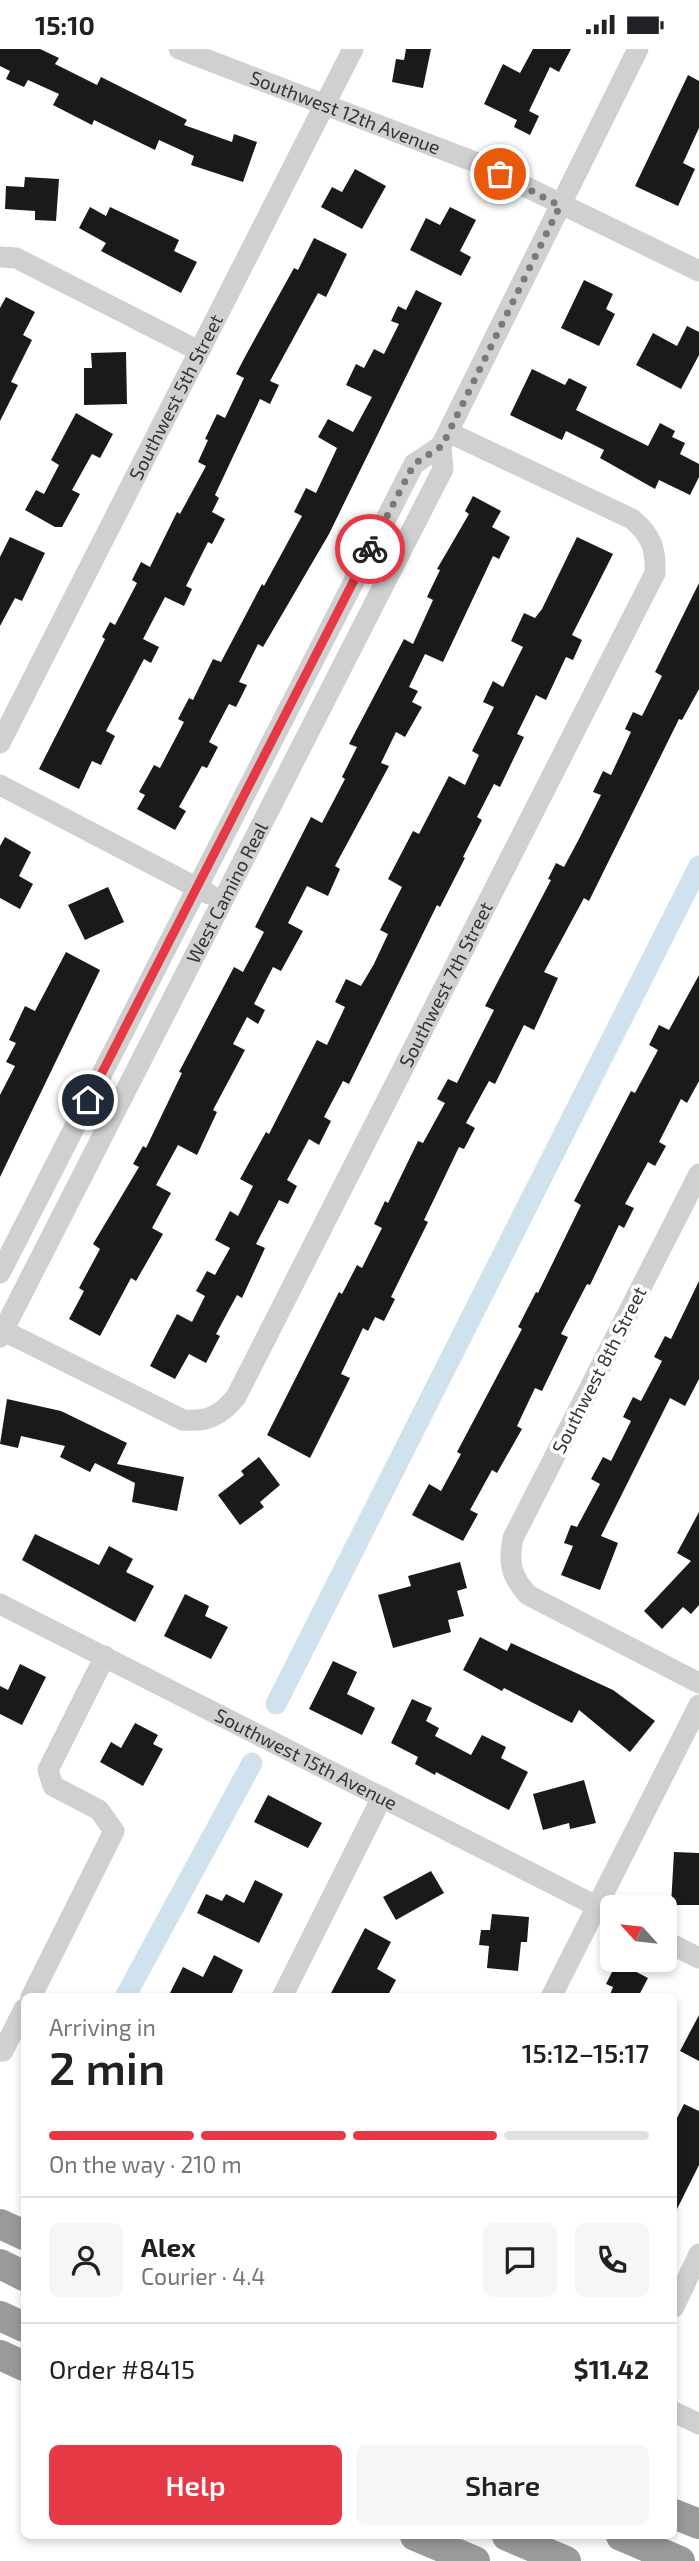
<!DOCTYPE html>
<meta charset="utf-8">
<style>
body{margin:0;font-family:"Exo 2",sans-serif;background:#f6f6f6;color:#202124;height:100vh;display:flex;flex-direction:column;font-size:26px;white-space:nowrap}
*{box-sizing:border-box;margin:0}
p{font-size:23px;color:#757577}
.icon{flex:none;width:38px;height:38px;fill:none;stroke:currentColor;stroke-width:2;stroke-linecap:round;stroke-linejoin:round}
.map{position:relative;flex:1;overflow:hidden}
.panel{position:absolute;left:21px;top:1944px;width:656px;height:546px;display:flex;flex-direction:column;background:#fff;border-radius:10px;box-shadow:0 4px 10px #0003}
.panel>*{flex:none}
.needle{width:46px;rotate:297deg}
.buttons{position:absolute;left:600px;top:1846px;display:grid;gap:14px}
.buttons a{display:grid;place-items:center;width:77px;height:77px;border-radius:10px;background:#fff;box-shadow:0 4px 10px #0003;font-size:35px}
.pin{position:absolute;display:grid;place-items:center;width:60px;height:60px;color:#fff;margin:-30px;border:4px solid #fff;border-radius:50%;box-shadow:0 2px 7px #0007}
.courier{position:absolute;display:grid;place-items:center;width:70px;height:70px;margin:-35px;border:5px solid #e63946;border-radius:50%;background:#fff;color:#222;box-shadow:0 2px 9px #0007}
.head em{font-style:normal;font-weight:600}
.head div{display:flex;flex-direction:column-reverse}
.head{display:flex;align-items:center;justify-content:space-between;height:119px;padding:0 28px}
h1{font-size:46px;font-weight:600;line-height:52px}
.bar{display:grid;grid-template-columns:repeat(4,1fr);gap:10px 7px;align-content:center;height:84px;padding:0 28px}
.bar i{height:9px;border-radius:5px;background:#e0e0e0}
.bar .selected{background:#e63946}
.bar p{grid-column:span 4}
.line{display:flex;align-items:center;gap:18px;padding:0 28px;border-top:2px solid #e0e0e0}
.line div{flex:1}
.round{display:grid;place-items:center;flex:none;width:74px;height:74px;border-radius:10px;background:#f6f6f6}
.button{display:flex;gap:14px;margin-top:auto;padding:14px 28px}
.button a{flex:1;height:80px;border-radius:10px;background:#e63946;color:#fff;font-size:28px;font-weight:600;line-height:80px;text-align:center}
.button a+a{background:#f6f6f6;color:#202124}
.status{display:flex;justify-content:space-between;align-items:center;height:49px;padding:0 35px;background:#fff;direction:ltr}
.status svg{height:19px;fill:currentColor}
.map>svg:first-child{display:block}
</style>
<div class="status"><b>15:10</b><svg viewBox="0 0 49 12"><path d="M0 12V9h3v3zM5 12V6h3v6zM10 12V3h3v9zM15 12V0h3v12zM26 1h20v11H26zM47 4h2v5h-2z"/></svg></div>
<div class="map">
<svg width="699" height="2512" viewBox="0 0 699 2512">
<rect width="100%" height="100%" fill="#fff"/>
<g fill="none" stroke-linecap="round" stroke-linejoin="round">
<g stroke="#cfe2ee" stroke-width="21">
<polyline points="276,1655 699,817"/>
<polyline points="125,1948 252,1714"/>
</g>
</g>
<g fill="#1a1a1a">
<polygon points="0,0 40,0 59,9 55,15 97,36 101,28 187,71 184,76 232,93 234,85 257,93 243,133 191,116 194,107 159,91 155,101 94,71 92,76 53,56 59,45 28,31 24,38 6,30 10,22 0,17"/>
<polygon points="406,0 431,0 423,39 392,33 396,10 404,11"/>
<polygon points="533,0 571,0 559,23 550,18 529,62 539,67 530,86 514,78 517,71 484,55 503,15 520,24"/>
<polygon points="688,26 699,32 699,79 683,114 695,120 678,157 635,137"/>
<polygon points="355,120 386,137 362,180 321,158 332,138 342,143"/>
<polygon points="25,128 59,130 56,172 35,171 35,162 5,160 6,137 24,138"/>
<polygon points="90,158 106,167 110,158 179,191 174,202 197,213 181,244 101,202 106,194 79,179"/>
<polygon points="450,158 476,171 460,202 471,208 461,227 410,201 426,169 440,176"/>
<polygon points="314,189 347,205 326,248 318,244 270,332 279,336 270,355 260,350 215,446 219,449 212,463 225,470 212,495 208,493 186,537 192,540 184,557 165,548 143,590 159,598 151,614 144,610 106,682 115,687 101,716 92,712 79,740 39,720 105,590 102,588 110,573 115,576 137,534 132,531 141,513 150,518 177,463 180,465 206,417 198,413 208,391 205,390 217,365 225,369 244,329 236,325 247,304 294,219 298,221"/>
<polygon points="584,231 613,245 606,260 615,265 599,297 561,279"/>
<polygon points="416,241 442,254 329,485 263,598 258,595 239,633 247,636 236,658 229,655 209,693 218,698 207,719 202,717 179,758 186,762 175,781 137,760 145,746 139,743 154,716 160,719 184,673 178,670 189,649 193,651 213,610 221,613 262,535 264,537 302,467 294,463 306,439 316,444 337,399 318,388 328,370 353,383 372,348 346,336 356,315 364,319 374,300 384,305 399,275 391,272 398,257 406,261"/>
<polygon points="6,248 35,263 23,286 32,291 11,333 18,336 0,372 0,259"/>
<polygon points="687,277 699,283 699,306 681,340 636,316 653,284 677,297"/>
<polygon points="126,303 127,355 84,356 84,319 92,319 91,304"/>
<polygon points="532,320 565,336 569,329 587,338 576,361 648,397 660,374 675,382 672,388 685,394 680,405 699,415 699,428 690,446 659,431 655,440 600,409 604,401 566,382 562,391 510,366"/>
<polygon points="76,364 113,385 100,409 92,405 72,441 80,445 62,478 55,478 25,461 36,441 44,445 59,416 51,411"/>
<polygon points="473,447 501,462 492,478 510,488 499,510 493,507 443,613 425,605 409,638 418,642 412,653 422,658 405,688 396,683 381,714 389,717 335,817 340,820 328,847 307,837 288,874 303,882 281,922 273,918 254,955 265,961 258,975 247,968 233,995 245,1001 213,1061 217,1063 197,1106 178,1096 156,1136 171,1144 152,1179 163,1185 136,1232 131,1229 100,1287 69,1270 84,1242 79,1239 100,1200 93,1195 139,1118 133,1115 143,1097 146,1099 182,1024 179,1023 234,918 243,923 264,883 255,878 311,768 322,774 345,730 342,728 357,698 349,695 404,590 413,595 433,551 427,548 440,521 437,520 469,465 465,462"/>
<polygon points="10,488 45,504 22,552 15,549 0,577 0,508"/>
<polygon points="577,488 613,505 572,586 582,591 573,611 566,608 546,651 536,646 517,685 524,688 500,738 494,735 477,768 482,771 463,808 465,809 440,858 437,856 349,1035 343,1032 324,1068 331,1072 319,1096 309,1090 287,1131 297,1137 288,1155 279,1151 256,1195 265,1199 242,1249 237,1246 216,1285 220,1287 206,1314 189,1305 175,1330 150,1317 177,1265 192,1273 205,1247 196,1242 207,1222 215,1226 230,1199 215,1191 230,1162 238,1167 253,1137 240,1130 266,1083 269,1085 317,991 327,996 345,958 335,953 346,930 361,937 374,915 388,885 380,881 402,838 388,830 413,782 419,785 449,727 465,736 479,706 472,702 494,658 483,653 493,632 503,638 523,598 511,592 524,564 535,569 542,560"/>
<polygon points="699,534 699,640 682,671 679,670 589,852 584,849 544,923 558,929 534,981 524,976 495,1035 489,1032 466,1074 475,1079 464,1100 459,1098 424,1171 428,1173 391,1248 395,1250 384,1272 375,1268 368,1282 363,1279 341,1325 350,1329 310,1409 267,1386 339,1243 342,1245 357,1216 362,1219 382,1179 374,1175 385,1152 388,1154 418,1092 423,1094 445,1054 437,1050 448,1030 457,1034 494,961 485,957 551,831 548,830 556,814 564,818 580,788 601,746 593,743 603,722 611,726 631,683 625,680 633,663 642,667 662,627 655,623"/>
<polygon points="5,788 31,803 19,827 33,835 20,860 0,849 0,797"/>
<polygon points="108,838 124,873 85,891 68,856"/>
<polygon points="66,903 100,921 0,1128 0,1046 15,1017 6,1013 16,994 9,991 25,957 35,962"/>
<polygon points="699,926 699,1032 687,1054 681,1050 659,1093 666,1097 655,1117 648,1113 625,1155 634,1159 624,1179 619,1176 590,1236 587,1235 561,1285 568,1288 542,1342 535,1339 517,1377 522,1380 497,1424 492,1421 470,1461 478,1465 463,1492 412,1466 429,1435 441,1442 461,1405 457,1403 522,1280 518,1278 536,1243 538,1244 581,1156 574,1152 631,1042 635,1044 658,1001 649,996 659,976 669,981"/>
<polygon points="699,1232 699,1330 685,1357 670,1349 601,1487 618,1494 600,1541 561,1526 573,1497 564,1494 571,1476 577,1478 600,1435 591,1430 603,1408 611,1412 631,1372 623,1368 633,1348 641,1352 662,1312 654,1308 665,1287 671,1290"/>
<polygon points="7,1350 61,1362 127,1394 117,1415 184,1428 177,1462 132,1453 135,1434 95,1414 90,1423 60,1408 65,1397 21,1387 18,1399 0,1395"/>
<polygon points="259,1408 280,1436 260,1453 264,1458 240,1476 218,1446 244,1426 241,1422"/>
<polygon points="699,1463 699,1556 691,1565 683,1558 662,1580 644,1562 691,1512 677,1504"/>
<polygon points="35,1485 99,1516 109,1497 133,1510 126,1523 154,1537 135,1573 22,1511"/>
<polygon points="460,1513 467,1539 457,1542 464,1567 448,1571 451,1583 393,1599 378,1546 411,1537 408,1527"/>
<polygon points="185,1545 209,1557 205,1567 228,1578 211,1610 164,1587"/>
<polygon points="480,1588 507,1602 511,1594 613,1641 655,1672 630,1703 579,1661 572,1674 504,1639 502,1642 463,1621"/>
<polygon points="333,1612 357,1623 347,1645 375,1659 362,1686 309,1660"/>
<polygon points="20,1615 46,1628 22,1676 0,1665 0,1637 8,1641"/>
<polygon points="412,1650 432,1659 426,1672 439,1679 435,1687 471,1706 482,1686 506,1698 501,1709 528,1723 509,1761 436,1723 435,1726 415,1715 418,1708 391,1694"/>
<polygon points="135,1674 158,1686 153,1695 163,1700 143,1737 100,1713 111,1693 121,1699"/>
<polygon points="584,1731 596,1774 570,1780 569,1774 543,1781 533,1745"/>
<polygon points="268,1746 322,1774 308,1799 254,1773"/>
<polygon points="674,1803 699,1804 699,1856 671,1856"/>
<polygon points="431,1822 444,1844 396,1871 383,1848"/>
<polygon points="255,1831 283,1845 259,1894 197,1864 206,1845 222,1852 226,1845 244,1854"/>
<polygon points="492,1865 529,1868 527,1893 521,1893 518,1922 487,1919 489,1897 479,1896 481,1881 490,1881"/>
<polygon points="365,1879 391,1893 377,1920 396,1931 387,1948 329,1948"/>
<polygon points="214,1906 243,1921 230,1948 168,1948 183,1918 203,1928"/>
<polygon points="617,1913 648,1929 638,1948 609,1948 613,1938 606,1935"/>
<polygon points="699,1966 699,2012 680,2002"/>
<polygon points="684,2055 699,2062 699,2116 674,2166 674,2075"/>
</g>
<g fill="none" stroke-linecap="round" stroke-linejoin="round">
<g stroke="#d0d0d0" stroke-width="21">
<path id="s1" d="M179,0L475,113L699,222"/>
<polyline points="0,208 16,209 199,302"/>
<path id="s2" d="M0,694L353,0"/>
<polyline points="0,736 209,845"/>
<path d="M699,1125L513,1489C508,1514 511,1527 528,1546L699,1634"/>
<polyline points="0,1224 414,415 441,397"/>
<path id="s3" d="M0,1280L183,1371C208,1373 220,1367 236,1348L655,524C656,499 651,486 632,470L448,383"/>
<path id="s4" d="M0,1288L443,420L441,397L638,0"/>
<path id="s5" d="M0,1555L612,1865"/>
<polyline points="665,1892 699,1909"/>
<polyline points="31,1948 114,1782 99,1761 53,1737 48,1721 105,1607"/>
<polyline points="282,1948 382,1748"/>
<polyline points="551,1948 699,1656"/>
<polyline points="0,2002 3,2002 24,1960"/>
<polyline points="674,2258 699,2205"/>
<polyline points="674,2363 699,2375"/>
</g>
<g stroke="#9a9a9a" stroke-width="30">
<polyline points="0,2175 24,2186"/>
<polyline points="0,2215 24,2227"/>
<polyline points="0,2267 24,2278"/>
<polyline points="0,2306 24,2317"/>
<polyline points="674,2465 699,2475"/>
<polyline points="415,2487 475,2512"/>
<polyline points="507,2487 566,2512"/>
<polyline points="621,2487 680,2512"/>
</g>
</g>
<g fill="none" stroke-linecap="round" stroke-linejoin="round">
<polyline stroke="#7a7a7a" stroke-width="7" stroke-dasharray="0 12.6" points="370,500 414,415 442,397 560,157 500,125"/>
<polyline stroke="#e63946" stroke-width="9" points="88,1051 370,500"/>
</g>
<g text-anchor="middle" stroke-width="7" stroke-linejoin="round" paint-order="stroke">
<g font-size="19" fill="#333" stroke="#fff">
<text dy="7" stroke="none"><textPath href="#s1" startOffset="178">Southwest 12th Avenue</textPath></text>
<text dy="7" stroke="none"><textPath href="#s2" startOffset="388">Southwest 5th Street</textPath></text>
<text dy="7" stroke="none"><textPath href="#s4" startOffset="499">West Camino Real</textPath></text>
<text dy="7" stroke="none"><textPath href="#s3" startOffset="728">Southwest 7th Street</textPath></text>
<text transform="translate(599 1321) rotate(-63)" y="7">Southwest 8th Street</text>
<text dy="7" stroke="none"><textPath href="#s5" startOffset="343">Southwest 15th Avenue</textPath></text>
</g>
</g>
</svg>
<div class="buttons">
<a><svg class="needle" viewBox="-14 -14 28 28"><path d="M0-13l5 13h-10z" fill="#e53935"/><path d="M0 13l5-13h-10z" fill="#757577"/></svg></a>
</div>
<div class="pin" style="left:500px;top:125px;background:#ea580c"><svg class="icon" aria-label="bag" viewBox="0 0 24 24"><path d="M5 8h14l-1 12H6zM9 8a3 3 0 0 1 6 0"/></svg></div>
<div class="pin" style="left:88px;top:1051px;background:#1f2937"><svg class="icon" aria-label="home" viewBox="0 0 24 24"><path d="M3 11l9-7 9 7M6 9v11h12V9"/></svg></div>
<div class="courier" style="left:370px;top:500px"><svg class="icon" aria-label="bike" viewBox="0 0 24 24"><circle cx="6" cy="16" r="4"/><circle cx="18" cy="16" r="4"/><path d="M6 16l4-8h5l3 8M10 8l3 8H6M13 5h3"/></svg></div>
<section class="panel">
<div class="head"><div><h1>2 min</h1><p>Arriving in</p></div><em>15:12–15:17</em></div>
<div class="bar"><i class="selected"></i><i class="selected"></i><i class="selected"></i><i></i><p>On the way · 210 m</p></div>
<div class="line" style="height:126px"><a class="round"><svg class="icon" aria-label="person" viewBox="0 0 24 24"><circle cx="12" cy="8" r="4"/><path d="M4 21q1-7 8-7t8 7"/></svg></a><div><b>Alex</b><p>Courier · 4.4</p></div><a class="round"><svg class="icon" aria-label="chat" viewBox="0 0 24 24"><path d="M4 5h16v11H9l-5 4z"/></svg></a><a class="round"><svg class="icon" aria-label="phone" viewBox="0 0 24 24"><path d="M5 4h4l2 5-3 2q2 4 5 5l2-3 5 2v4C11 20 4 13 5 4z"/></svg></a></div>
<div class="line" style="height:91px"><div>Order #8415</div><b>$11.42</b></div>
<div class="button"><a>Help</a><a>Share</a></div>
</section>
</div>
